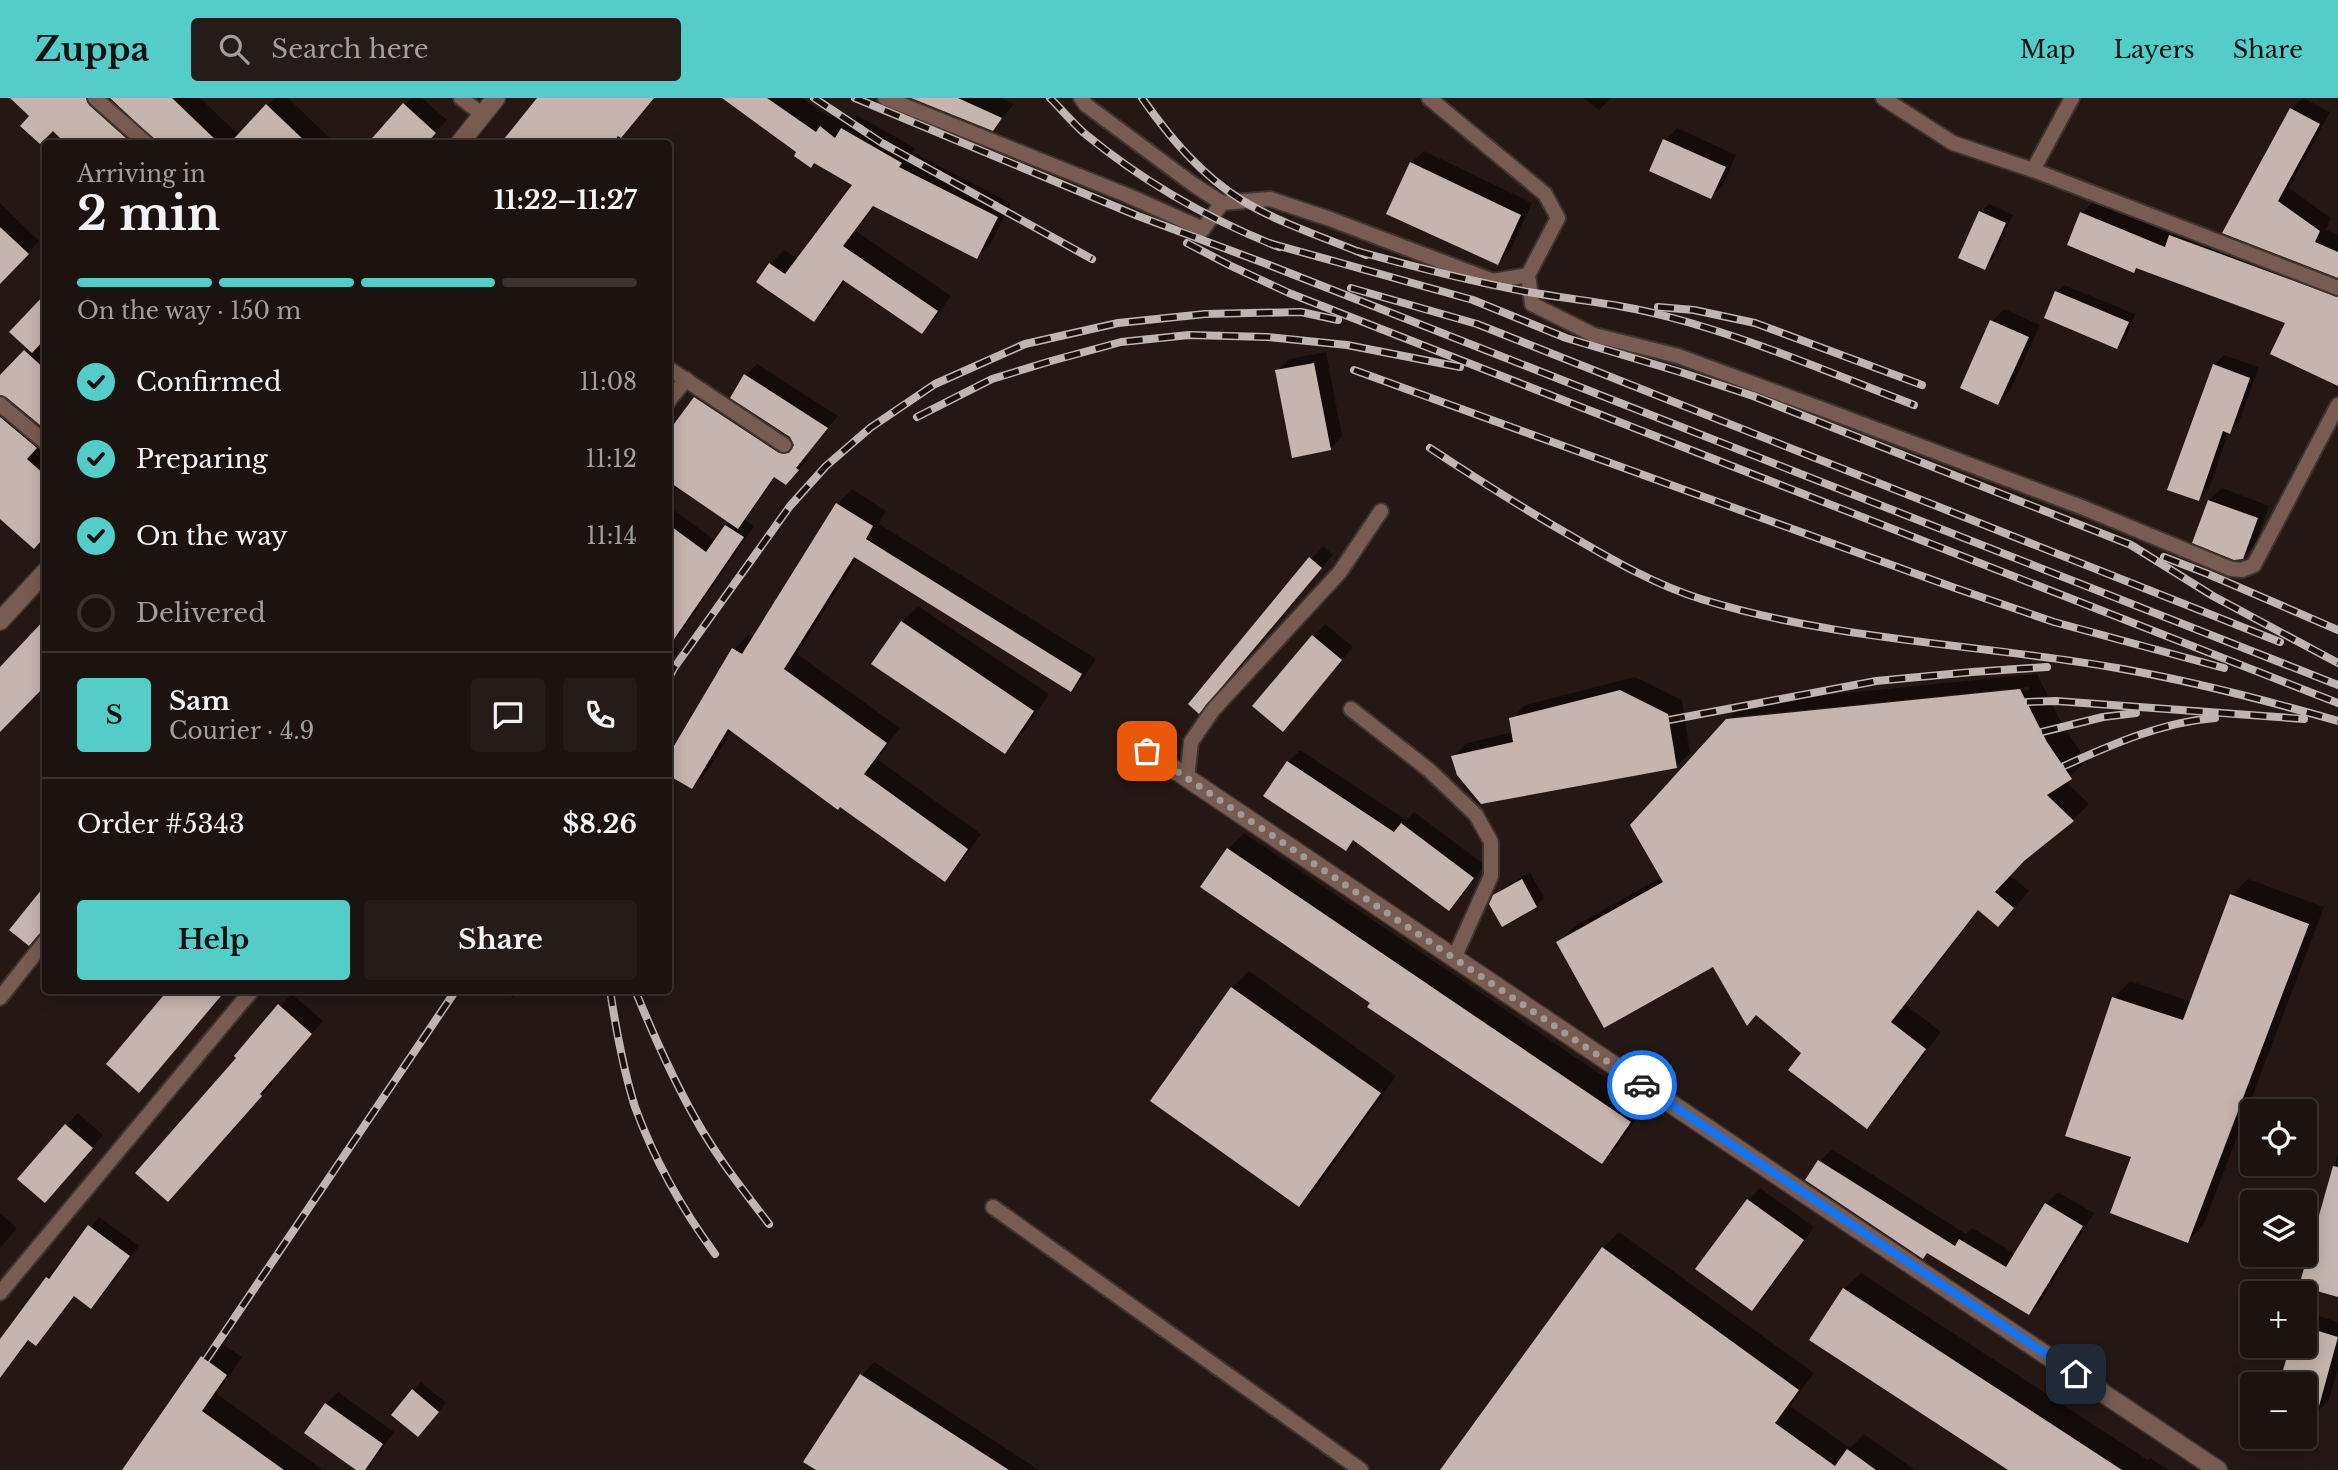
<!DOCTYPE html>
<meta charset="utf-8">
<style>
body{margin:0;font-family:"Libre Baskerville",serif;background:#251b18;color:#f1f3f6;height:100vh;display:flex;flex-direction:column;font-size:26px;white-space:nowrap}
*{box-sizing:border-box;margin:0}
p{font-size:23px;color:#a09e9e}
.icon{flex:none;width:38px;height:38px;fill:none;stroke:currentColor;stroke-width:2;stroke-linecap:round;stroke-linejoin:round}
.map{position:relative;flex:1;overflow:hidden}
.side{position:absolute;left:42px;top:42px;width:630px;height:854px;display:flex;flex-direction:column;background:#1c120f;border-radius:7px;box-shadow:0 4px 18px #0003,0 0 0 2px #3a322f}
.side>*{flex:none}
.fabs{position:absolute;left:2240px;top:1001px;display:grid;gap:14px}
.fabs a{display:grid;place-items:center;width:77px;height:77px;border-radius:7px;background:#1c120f;box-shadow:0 4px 18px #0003,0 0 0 2px #3a322f;font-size:35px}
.pin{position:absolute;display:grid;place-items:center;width:60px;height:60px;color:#fff;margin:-30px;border-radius:14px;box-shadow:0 4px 10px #0006}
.courier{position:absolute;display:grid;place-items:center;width:70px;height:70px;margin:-35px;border:5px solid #1a73e8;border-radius:50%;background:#fff;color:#222;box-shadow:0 2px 9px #0007}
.overview em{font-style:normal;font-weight:800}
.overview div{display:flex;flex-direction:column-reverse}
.overview{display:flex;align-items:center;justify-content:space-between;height:119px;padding:0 35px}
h1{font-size:46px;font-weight:800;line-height:52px}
.bar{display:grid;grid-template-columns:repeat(4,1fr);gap:10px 7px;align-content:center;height:84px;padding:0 35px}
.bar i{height:9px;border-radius:5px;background:#3a322f}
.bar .current{background:#54cdc8}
.bar p{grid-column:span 4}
.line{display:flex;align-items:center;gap:18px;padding:0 35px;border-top:2px solid #3a322f}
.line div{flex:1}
.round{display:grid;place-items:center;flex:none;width:74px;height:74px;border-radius:7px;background:#251b18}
ol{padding:0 35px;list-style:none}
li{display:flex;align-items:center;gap:21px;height:77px}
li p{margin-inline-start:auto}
li .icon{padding:7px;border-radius:50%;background:#54cdc8;color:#111;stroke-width:4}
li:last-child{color:#a09e9e}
li i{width:38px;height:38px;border:4px solid #3a322f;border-radius:50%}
.primary-button{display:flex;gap:14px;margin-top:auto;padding:14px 35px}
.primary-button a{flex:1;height:80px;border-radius:7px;background:#54cdc8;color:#111;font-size:28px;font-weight:800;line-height:80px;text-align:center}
.primary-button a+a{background:#251b18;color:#f1f3f6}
header{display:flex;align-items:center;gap:42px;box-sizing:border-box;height:98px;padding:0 35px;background:#54cdc8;color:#111}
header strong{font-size:33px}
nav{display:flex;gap:38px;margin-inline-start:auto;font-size:24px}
.search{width:490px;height:63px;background:#251b18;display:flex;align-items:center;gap:18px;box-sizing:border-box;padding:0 24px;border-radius:7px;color:#a09e9e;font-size:26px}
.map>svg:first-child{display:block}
</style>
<header>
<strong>Zuppa</strong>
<div class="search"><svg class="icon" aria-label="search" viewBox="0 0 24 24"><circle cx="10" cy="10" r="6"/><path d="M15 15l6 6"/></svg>Search here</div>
<nav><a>Map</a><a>Layers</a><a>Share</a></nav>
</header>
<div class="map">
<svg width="2338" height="1372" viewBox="0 0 2338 1372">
<rect width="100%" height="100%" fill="#251814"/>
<g fill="#0007">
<polygon points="12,0 200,0 239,37 275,0 288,0 334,44 68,46 53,31 32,18"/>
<polygon points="411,0 422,0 447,22 426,46 404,7"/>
<polygon points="725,0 802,0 831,20 835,15 848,25 857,17 915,50 912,54 1011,105 991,145 976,159 875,107 856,133 951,198 936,219 922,233 846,182 828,208 814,222 770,166 784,152 799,161 854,87 798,53"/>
<polygon points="918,0 1001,0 1014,6 993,31"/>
<polygon points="1583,0 1611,0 1599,12"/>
<polygon points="2303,0 2330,14 2289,90 2331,120 2326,132 2338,137 2338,178 2224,134 2291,11"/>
<polygon points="1677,30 1736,57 1723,87 1711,99 1665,42"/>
<polygon points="1424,53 1532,105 1510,153 1498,165 1411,65"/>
<polygon points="2094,103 2173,136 2183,126 2338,184 2338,284 2287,224 2137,169 2134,172 2082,115"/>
<polygon points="0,105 39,143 0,184"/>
<polygon points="1989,106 2013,117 1992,162 1984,170 1981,114"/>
<polygon points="2064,187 2135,216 2125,241 2117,249 2057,194"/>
<polygon points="2004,211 2040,227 2010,293 1998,305 1992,223"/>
<polygon points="41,244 46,249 46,330 7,297 0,296 0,280 29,250"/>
<polygon points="1326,254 1342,338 1330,351 1277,273 1289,261"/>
<polygon points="2224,257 2259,269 2239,324 2228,335 2209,391 2199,401 2214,267"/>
<polygon points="757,266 838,318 805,358 809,360 796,374 776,378 745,422 754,428 679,537 670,546 679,552 668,567 668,408 716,443 730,424 679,388 668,400 668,337 696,300 707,289 795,346 746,277"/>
<polygon points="0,311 46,339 36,349 46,357 46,436 0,419"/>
<polygon points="2222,390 2269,408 2255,447 2243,459 2195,444 2209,402"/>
<polygon points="852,391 886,413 879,426 1096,561 1085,578 1070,592 858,459 797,556 900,630 877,661 981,736 959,767 945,782 732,632 707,674 692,689 734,552 748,537 754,540 837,406"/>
<polygon points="1323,448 1333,457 1211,601 1190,606"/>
<polygon points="918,508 1049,596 1021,637 1004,654 902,524"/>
<polygon points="1325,526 1353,549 1294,619 1255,608"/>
<polygon points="2037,576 2063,628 2087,663 2065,683 2089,706 2073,722 2028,757 2010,777 2029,793 2014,810 1998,826 1980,811 1906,907 1941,934 1883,1012 1867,1028 1804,954 1714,866 1558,845 1575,828 1662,779 1726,622 2029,592 2029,589 1730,619 1744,605"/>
<polygon points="1635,579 1682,602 1690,655 1676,669 1453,659 1467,645 1513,634 1511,621 1525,607"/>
<polygon points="1300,652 1406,722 1414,714 1485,767 1461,799 1448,811 1355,741 1346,750 1288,664"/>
<polygon points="1244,735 1646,1007 1618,1048 1602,1064 1372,905 1228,751"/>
<polygon points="1530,774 1544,800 1536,808 1494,798 1503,790"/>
<polygon points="2248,781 2324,809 2204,1126 2188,1143 2133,1058 2114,900 2130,883 2192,904 2232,797"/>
<polygon points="1249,873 1396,978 1316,1091 1299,1107 1152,1003 1232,890"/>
<polygon points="502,892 520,892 513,900"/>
<polygon points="292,896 323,923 270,983 273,985 180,1089 239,960 280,908"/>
<polygon points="78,1015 103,1037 57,1091 66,1027"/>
<polygon points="1832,1051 1966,1136 1972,1130 2016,1156 2046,1106 2058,1094 2094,1115 2041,1203 2029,1215 1820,1063"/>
<polygon points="2338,1055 2338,1197 2301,1187"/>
<polygon points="1760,1090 1814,1129 1764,1199 1752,1211 1748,1102"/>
<polygon points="0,1115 17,1130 0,1150"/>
<polygon points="99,1119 139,1148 101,1199 91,1209 75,1197 36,1246 30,1241 0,1281 0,1242 47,1180"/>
<polygon points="1619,1134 1814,1275 1790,1308 1850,1350 1864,1336 1915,1372 1444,1372 1603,1150"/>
<polygon points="1861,1175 2148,1362 2150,1360 2168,1372 2012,1372 1844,1191"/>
<polygon points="2310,1215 2338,1224 2338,1270 2329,1302 2317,1314 2305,1311 2305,1286 2281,1286 2292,1248 2305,1248 2305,1220"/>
<polygon points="218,1243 242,1259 217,1296 323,1372 124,1372 202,1259"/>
<polygon points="874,1264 1039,1372 819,1372 805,1363 862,1277"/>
<polygon points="421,1284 446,1305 426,1329 394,1317"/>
<polygon points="338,1294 394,1334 374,1362 363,1372 359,1372 306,1334 326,1306"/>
</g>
<g fill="#c6b4ae">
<polygon points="10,0 86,0 89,7 127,41 123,46 66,46 53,33 40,46 20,28 29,18"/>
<polygon points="110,0 172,0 220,46 159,46"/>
<polygon points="537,0 654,0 621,40 618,38 612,46 500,46"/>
<polygon points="722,0 767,0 816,34 820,28 835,40 841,30 902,65 899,69 998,119 977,161 873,108 843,148 938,213 922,236 843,182 814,224 756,184 769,165 785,176 852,87 814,65 811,70 794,58 796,54"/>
<polygon points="911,0 958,0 1002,20 993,33"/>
<polygon points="403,5 436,35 426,46 367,46"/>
<polygon points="266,6 308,46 229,46"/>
<polygon points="2290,10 2320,26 2278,103 2320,133 2315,144 2338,154 2338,180 2222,135"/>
<polygon points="1663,41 1726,69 1711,101 1649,73"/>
<polygon points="1410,64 1521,117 1498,167 1386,116"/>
<polygon points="1979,113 2006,125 1985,172 1958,160"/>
<polygon points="2080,114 2165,149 2169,137 2338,199 2338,288 2270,256 2285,225 2136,170 2134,175 2067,147"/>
<polygon points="0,129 29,156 0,186"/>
<polygon points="2055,193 2129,224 2117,251 2044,220"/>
<polygon points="46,195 46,240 32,255 9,234"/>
<polygon points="1990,222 2029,239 1998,307 1960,290"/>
<polygon points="24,252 46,272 46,332 6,299 0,297 0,277"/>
<polygon points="1314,265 1331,352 1292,360 1275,272"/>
<polygon points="2213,266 2250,280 2230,336 2223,333 2199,403 2167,392"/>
<polygon points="744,276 828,330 796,370 799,372 786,387 774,379 738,431 668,383 668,334 694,299 779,355 789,355 794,347 790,339 730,300"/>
<polygon points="0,319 37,350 27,361 46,378 46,437 34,451 0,421"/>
<polygon points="2208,402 2258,420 2243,461 2234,462 2192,445"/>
<polygon points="836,405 873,428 866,441 1082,576 1071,594 854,459 784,571 887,645 864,676 968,751 945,784 840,709 838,712 728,631 692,691 668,677 668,658 732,550 742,556"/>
<polygon points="668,426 706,454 725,427 744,439 668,550"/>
<polygon points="1309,459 1322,470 1199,616 1188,606"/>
<polygon points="46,520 46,587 0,634 0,569"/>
<polygon points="901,523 1034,613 1005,656 871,566"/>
<polygon points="1312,537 1342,562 1283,634 1252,608"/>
<polygon points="2020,591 2047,644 2072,681 2047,697 2074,723 2024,763 1995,794 2014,810 1998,829 1978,812 1891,924 1926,951 1867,1031 1788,972 1801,955 1756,917 1747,928 1713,869 1604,930 1556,844 1663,784 1630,727 1726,621"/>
<polygon points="1620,592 1668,616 1677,670 1481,706 1457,677 1451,658 1513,644 1509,620"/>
<polygon points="1287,663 1394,734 1401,725 1474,780 1449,813 1353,742 1346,753 1263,698"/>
<polygon points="1227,750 1631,1024 1602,1066 1367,909 1370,905 1200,789"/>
<polygon points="1522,781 1537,809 1502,829 1489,806 1493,797"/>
<polygon points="46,786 46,833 39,836 29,848 9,832"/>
<polygon points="2230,796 2309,826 2188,1145 2110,1115 2131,1059 2065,1038 2112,899 2183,922"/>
<polygon points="1231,889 1381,995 1299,1109 1150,1003"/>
<polygon points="168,892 226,892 139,995 106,966"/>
<polygon points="278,906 312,936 260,996 262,998 168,1104 135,1075 236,960 234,958"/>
<polygon points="65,1026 93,1050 45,1105 17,1081"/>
<polygon points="1818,1062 1955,1148 1959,1141 2006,1169 2045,1105 2083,1128 2029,1217 1927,1155 1923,1161 1805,1082"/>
<polygon points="2333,1068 2338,1069 2338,1199 2299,1188"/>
<polygon points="1747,1101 1804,1142 1752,1213 1695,1171"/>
<polygon points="88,1127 130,1158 91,1211 74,1198 36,1248 28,1242 0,1280 0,1241 46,1179 49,1181"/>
<polygon points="1602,1149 1799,1292 1775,1325 1835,1368 1847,1351 1876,1372 1440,1372"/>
<polygon points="1843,1190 2122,1372 2008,1372 1809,1242"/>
<polygon points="2305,1229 2338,1239 2310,1341 2305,1341 2305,1286 2279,1286 2290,1248 2305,1248"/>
<polygon points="201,1258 227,1277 202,1313 284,1372 122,1372"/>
<polygon points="860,1276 1009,1372 816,1372 803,1364"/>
<polygon points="412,1291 439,1314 418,1339 391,1317"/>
<polygon points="325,1305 383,1346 365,1372 356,1372 304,1335"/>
</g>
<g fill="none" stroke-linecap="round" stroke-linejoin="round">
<g stroke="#403430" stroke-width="18">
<g id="service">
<polyline points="95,0 147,46"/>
<polyline points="461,0 483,17"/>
<polyline points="885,0 1129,98 1203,131 1222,105"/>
<polyline points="1081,0 1086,7 1194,87 1222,105 1270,101 1330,121 1493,183 1528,177 1558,120 1545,96 1429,0"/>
<polyline points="1883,0 1953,45 2033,72 2338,190"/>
<polyline points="2033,72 2072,0"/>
<polyline points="1528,177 1532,206 1594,237 1678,258 1825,312 2084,410 2231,471 2242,472 2254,467 2338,307"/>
<polyline points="668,270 784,347"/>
<polyline points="668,304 686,281"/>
<polyline points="0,306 46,345"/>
<polyline points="1351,611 1429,672 1476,717 1491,744 1491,778 1454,860"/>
<polyline points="1187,680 1191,644 1213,612 1340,474 1381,413"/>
<polyline points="0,900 46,842"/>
<polyline points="993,1109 1361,1372"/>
<polyline points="0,1195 252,892"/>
</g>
</g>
<g stroke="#403430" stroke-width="21">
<g id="minor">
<polyline points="459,46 496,0"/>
<polyline points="0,523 46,473"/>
<polyline points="1147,653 1805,1096 2218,1372"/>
</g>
</g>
<use href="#service" stroke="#785b51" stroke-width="14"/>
<use href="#minor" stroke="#785b51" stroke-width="18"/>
<g stroke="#bfb5b2" stroke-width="8">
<g id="rail">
<polyline points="814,0 882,45 1092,161"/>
<polyline points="855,0 1138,118 1264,165 2338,587"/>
<path d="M1050,0C1061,11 1072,24 1084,35C1142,83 1208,121 1279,149"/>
<path d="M1142,0C1170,40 1201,77 1243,103C1281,126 1326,140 1366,157"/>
<polyline points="1187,145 1229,167 1289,195 2338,605"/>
<polyline points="1269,145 1473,202 1566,240 1680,274 1753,298 2131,447 2213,498 2338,565"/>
<path d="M1357,153C1414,169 1470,183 1528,194C1575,202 1622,206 1669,219C1753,241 1833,276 1914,307"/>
<polyline points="1351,190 1477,226 2280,544"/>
<polyline points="1658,209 1694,212 1755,225 1922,287"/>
<polyline points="1354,272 1955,490 2054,524 2224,570"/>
<polyline points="917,319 992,281 1051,263 1121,244 1189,237 1268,239 1347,247 1460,269"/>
<path d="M1430,350C1477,381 1524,411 1573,439C1614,463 1656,487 1701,501C1837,543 1979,546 2117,570C2192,583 2265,602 2338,623"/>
<polyline points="2164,459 2208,476 2338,532"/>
<polyline points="668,582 674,570 790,408 826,368 870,330 935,286 1025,246 1118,225 1205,216 1301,214 1338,222"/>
<polyline points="2027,604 2056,603 2304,621"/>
<polyline points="1669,622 1876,583 1972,574 2047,569"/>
<polyline points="2042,634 2103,619 2136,615"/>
<path d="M2064,668C2111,647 2162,624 2215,620"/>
<path d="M610,892C616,931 623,971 635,1009C654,1061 682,1111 715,1156"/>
<path d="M635,892C653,936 672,979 695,1020C716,1058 743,1092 769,1126"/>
<polyline points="206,1262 456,892"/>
</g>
</g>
<use href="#rail" stroke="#1b0f0b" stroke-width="5" stroke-dasharray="16" stroke-linecap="butt"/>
</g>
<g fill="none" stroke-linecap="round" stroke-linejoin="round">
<polyline stroke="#a29895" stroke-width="7" stroke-dasharray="0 12.6" points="1147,653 1642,987"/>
<polyline stroke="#1a73e8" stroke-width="9" points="1642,987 2076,1276"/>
</g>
</svg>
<div class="fabs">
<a><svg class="icon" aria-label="locate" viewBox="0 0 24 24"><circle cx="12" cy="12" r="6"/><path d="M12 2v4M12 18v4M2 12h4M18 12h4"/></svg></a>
<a><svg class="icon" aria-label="layers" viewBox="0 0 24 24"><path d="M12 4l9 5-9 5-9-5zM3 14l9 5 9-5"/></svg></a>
<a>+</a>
<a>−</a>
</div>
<div class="pin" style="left:1147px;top:653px;background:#ea580c"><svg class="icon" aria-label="bag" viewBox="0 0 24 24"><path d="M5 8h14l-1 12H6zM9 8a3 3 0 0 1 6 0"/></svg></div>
<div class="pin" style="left:2076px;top:1276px;background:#1f2937"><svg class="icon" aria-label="home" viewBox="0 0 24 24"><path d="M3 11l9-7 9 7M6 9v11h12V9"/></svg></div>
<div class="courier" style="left:1642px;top:987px"><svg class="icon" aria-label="car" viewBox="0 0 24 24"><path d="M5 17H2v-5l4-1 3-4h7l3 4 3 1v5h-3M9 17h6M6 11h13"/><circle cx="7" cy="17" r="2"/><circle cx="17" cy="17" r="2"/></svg></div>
<section class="side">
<div class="overview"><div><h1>2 min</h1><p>Arriving in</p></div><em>11:22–11:27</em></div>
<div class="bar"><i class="current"></i><i class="current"></i><i class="current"></i><i></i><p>On the way · 150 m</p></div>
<ol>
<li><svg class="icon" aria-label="check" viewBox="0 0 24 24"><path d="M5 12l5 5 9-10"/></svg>Confirmed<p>11:08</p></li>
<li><svg class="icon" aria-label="check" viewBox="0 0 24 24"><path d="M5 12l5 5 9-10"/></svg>Preparing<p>11:12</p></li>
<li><svg class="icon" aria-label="check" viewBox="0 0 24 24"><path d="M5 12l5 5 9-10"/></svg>On the way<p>11:14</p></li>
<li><i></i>Delivered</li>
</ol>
<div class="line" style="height:126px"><b class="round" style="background:#54cdc8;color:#111">S</b><div><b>Sam</b><p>Courier · 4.9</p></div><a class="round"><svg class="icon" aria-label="chat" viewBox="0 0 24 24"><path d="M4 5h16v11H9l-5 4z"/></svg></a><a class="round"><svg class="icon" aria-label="phone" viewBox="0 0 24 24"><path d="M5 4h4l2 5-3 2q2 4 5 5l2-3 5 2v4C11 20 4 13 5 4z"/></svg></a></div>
<div class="line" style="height:91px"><div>Order #5343</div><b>$8.26</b></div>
<div class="primary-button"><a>Help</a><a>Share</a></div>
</section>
</div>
